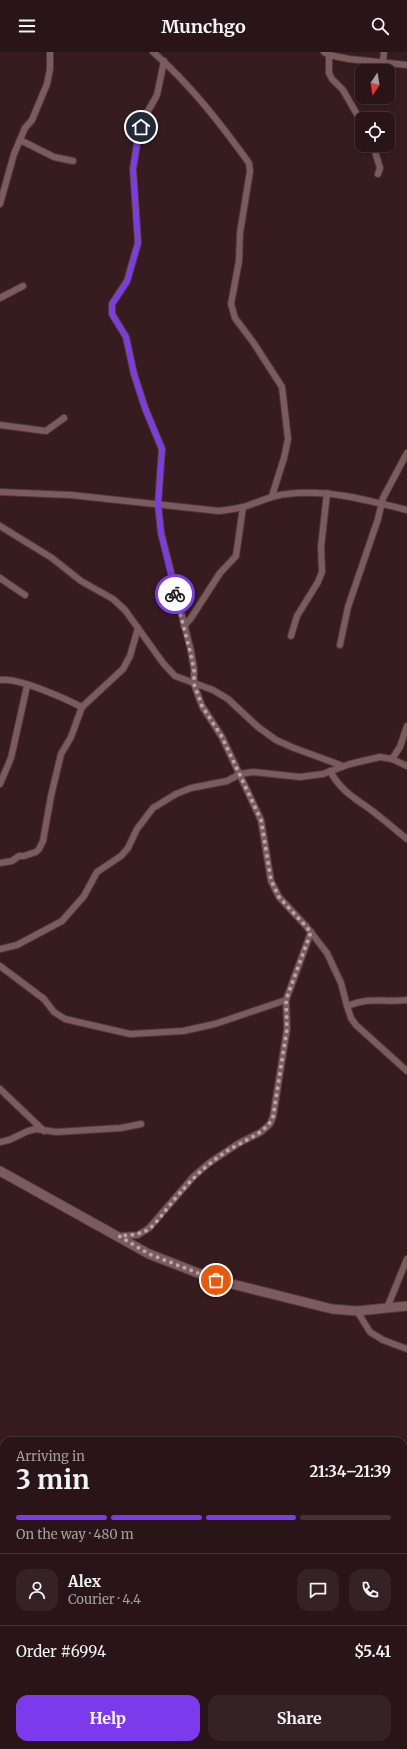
<!DOCTYPE html>
<meta charset="utf-8">
<style>
body{margin:0;font-family:Merriweather,serif;background:#352224;color:#f1f3f6;height:100vh;display:flex;flex-direction:column;font-size:15px;white-space:nowrap}
*{box-sizing:border-box;margin:0}
p{font-size:13px;color:#a59fa1}
.icon{flex:none;width:22px;height:22px;fill:none;stroke:currentColor;stroke-width:2;stroke-linecap:round;stroke-linejoin:round}
.map{position:relative;flex:1;overflow:hidden}
.details{position:absolute;left:0px;top:1385px;width:407px;height:312px;display:flex;flex-direction:column;background:#291517;border-radius:12px 12px 0 0;box-shadow:0 2px 6px #0003,0 0 0 1px #453436}
.details>*{flex:none}
.needle{width:26px;rotate:192deg}
.fabs{position:absolute;left:355px;top:12px;display:grid;gap:8px}
.fabs a{display:grid;place-items:center;width:40px;height:40px;border-radius:8px;background:#291517;box-shadow:0 2px 6px #0003,0 0 0 1px #453436;font-size:20px}
.pin{position:absolute;display:grid;place-items:center;width:34px;height:34px;color:#fff;margin:-17px;border:2px solid #fff;border-radius:50%;box-shadow:0 1px 4px #0007}
.courier{position:absolute;display:grid;place-items:center;width:40px;height:40px;margin:-20px;border:3px solid #7c3aed;border-radius:50%;background:#fff;color:#222;box-shadow:0 1px 5px #0007}
.overview em{font-style:normal;font-weight:700}
.overview div{display:flex;flex-direction:column-reverse}
.overview{display:flex;align-items:center;justify-content:space-between;height:68px;padding:0 16px}
h1{font-size:26px;font-weight:700;line-height:30px}
.bar{display:grid;grid-template-columns:repeat(4,1fr);gap:6px 4px;align-content:center;height:48px;padding:0 16px}
.bar i{height:5px;border-radius:3px;background:#453436}
.bar .on{background:#7c3aed}
.bar p{grid-column:span 4}
.line{display:flex;align-items:center;gap:10px;padding:0 16px;border-top:1px solid #453436}
.line div{flex:1}
.round{display:grid;place-items:center;flex:none;width:42px;height:42px;border-radius:12px;background:#352224}
.primary-button{display:flex;gap:8px;margin-top:auto;padding:8px 16px}
.primary-button a{flex:1;height:46px;border-radius:12px;background:#7c3aed;color:#fff;font-size:16px;font-weight:700;line-height:46px;text-align:center}
.primary-button a+a{background:#352224;color:#f1f3f6}
header{display:flex;justify-content:space-between;align-items:center;height:52px;padding:0 16px;background:#291517;font-size:18px;font-weight:700}
.map>svg:first-child{display:block}
</style>
<header><svg class="icon" aria-label="menu" viewBox="0 0 24 24"><path d="M4 6h16M4 12h16M4 18h16"/></svg>Munchgo<svg class="icon" aria-label="search" viewBox="0 0 24 24"><circle cx="10" cy="10" r="6"/><path d="M15 15l6 6"/></svg></header>
<div class="map">
<svg width="407" height="1697" viewBox="0 0 407 1697">
<rect width="100%" height="100%" fill="#371c1f"/>
<g fill="none" stroke-linecap="round" stroke-linejoin="round">
<g stroke="#4f383b" stroke-width="8">
<g id="street">
<path d="M153,0C190,32 220,71 249,111L250,119L240,181L239,209L231,252L235,266L253,290L282,335L288,387L284,406L272,444"/>
<polyline points="324,0 329,3 349,7 407,13"/>
<polyline points="329,3 329,21 332,27 343,38 362,71"/>
<polyline points="164,9 157,43 143,68 137,92 133,117 138,191 127,229 112,252 112,262 126,285 134,322 145,356 162,397 158,452 161,481 191,599 194,617 194,632 202,654 222,685 261,768 271,829 279,845 306,874 327,901 341,931 347,954 351,966 356,973 407,1019"/>
<polyline points="383,9 384,0"/>
<polyline points="20,88 54,105 73,109"/>
<polyline points="373,93 380,116 378,122"/>
<polyline points="0,152 14,102 25,76 32,68 47,32 50,17 50,0"/>
<polyline points="0,246 23,234"/>
<polyline points="0,373 46,379 64,366"/>
<path d="M0,440L71,443L219,459C227,458 235,457 243,455C258,451 271,443 287,442C328,437 367,448 407,458"/>
<polyline points="0,474 52,506 81,529 113,547 125,558 163,611 175,624 213,638 228,647 258,675 276,688 294,696 343,714"/>
<polyline points="0,526 25,543"/>
<polyline points="184,574 191,566 220,521 236,504 243,455"/>
<polyline points="291,584 297,564 318,530 322,520 321,495 327,441"/>
<polyline points="340,593 348,555 378,467 383,446 407,401"/>
<path d="M0,628C20,626 64,646 82,655"/>
<polyline points="392,707 400,695 407,674"/>
<path d="M330,719C344,744 360,748 380,765C389,772 398,780 407,787"/>
<polyline points="0,732 11,706 27,634"/>
<polyline points="0,811 12,809 19,804 24,804 36,800 39,797 43,789 51,744 61,702 71,685 82,655 123,617 130,604 138,576"/>
<polyline points="0,897 17,893 62,869 84,844 97,820 121,804 128,796 137,777 153,756 176,742 191,736 227,729 240,722 253,720 300,725 323,722 350,712 380,705 392,707 407,714"/>
<polyline points="0,914 44,947 54,960 65,967 130,982 183,979 215,972 286,948"/>
<path d="M347,954C372,944 383,951 407,948"/>
<polyline points="0,1037 44,1079"/>
<polyline points="0,1090 9,1088 28,1079 36,1077 56,1080 121,1076 141,1072"/>
<polyline points="119,1184 138,1183 149,1176 194,1124 209,1111 239,1091 261,1080 270,1072 273,1065 287,977 286,948 311,880"/>
<polyline points="387,1256 407,1207"/>
<polyline points="357,1259 370,1280 383,1288 407,1297"/>
<polyline points="403,1420 407,1408"/>
<polyline points="403,1559 407,1567"/>
</g>
</g>
<g stroke="#4f383b" stroke-width="11">
<polyline id="secondary" points="0,1119 149,1202 216,1228 332,1257 357,1259 407,1254"/>
</g>
<use href="#street" stroke="#7c5b5e" stroke-width="6"/>
<use href="#secondary" stroke="#7c5b5e" stroke-width="9"/>
</g>
<g fill="none" stroke-linecap="round" stroke-linejoin="round">
<path stroke="#b9a5a7" stroke-width="4" stroke-dasharray="0 7.2" d="M175,542L190,599L194,617V632L202,654L222,685L261,768L271,828L279,845L311,880L286,948L287,977L273,1065C266,1082 242,1089 227,1099C203,1115 191,1128 173,1149C165,1158 158,1170 149,1177C140,1183 130,1183 119,1184L149,1202L216,1228"/>
<polyline stroke="#7c3aed" stroke-width="5" points="141,75 137,92 133,117 138,191 127,230 112,252 112,262 126,285 134,322 145,356 162,396 158,452 161,481 175,542"/>
</g>
</svg>
<div class="fabs">
<a><svg class="needle" viewBox="-14 -14 28 28"><path d="M0-13l5 13h-10z" fill="#e53935"/><path d="M0 13l5-13h-10z" fill="#a59fa1"/></svg></a>
<a><svg class="icon" aria-label="locate" viewBox="0 0 24 24"><circle cx="12" cy="12" r="6"/><path d="M12 2v4M12 18v4M2 12h4M18 12h4"/></svg></a>
</div>
<div class="pin" style="left:216px;top:1228px;background:#ea580c"><svg class="icon" aria-label="bag" viewBox="0 0 24 24"><path d="M5 8h14l-1 12H6zM9 8a3 3 0 0 1 6 0"/></svg></div>
<div class="pin" style="left:141px;top:75px;background:#1f2937"><svg class="icon" aria-label="home" viewBox="0 0 24 24"><path d="M3 11l9-7 9 7M6 9v11h12V9"/></svg></div>
<div class="courier" style="left:175px;top:542px"><svg class="icon" aria-label="bike" viewBox="0 0 24 24"><circle cx="6" cy="16" r="4"/><circle cx="18" cy="16" r="4"/><path d="M6 16l4-8h5l3 8M10 8l3 8H6M13 5h3"/></svg></div>
<section class="details">
<div class="overview"><div><h1>3 min</h1><p>Arriving in</p></div><em>21:34–21:39</em></div>
<div class="bar"><i class="on"></i><i class="on"></i><i class="on"></i><i></i><p>On the way · 480 m</p></div>
<div class="line" style="height:72px"><a class="round"><svg class="icon" aria-label="person" viewBox="0 0 24 24"><circle cx="12" cy="8" r="4"/><path d="M4 21q1-7 8-7t8 7"/></svg></a><div><b>Alex</b><p>Courier · 4.4</p></div><a class="round"><svg class="icon" aria-label="chat" viewBox="0 0 24 24"><path d="M4 5h16v11H9l-5 4z"/></svg></a><a class="round"><svg class="icon" aria-label="phone" viewBox="0 0 24 24"><path d="M5 4h4l2 5-3 2q2 4 5 5l2-3 5 2v4C11 20 4 13 5 4z"/></svg></a></div>
<div class="line" style="height:52px"><div>Order #6994</div><b>$5.41</b></div>
<div class="primary-button"><a>Help</a><a>Share</a></div>
</section>
</div>
